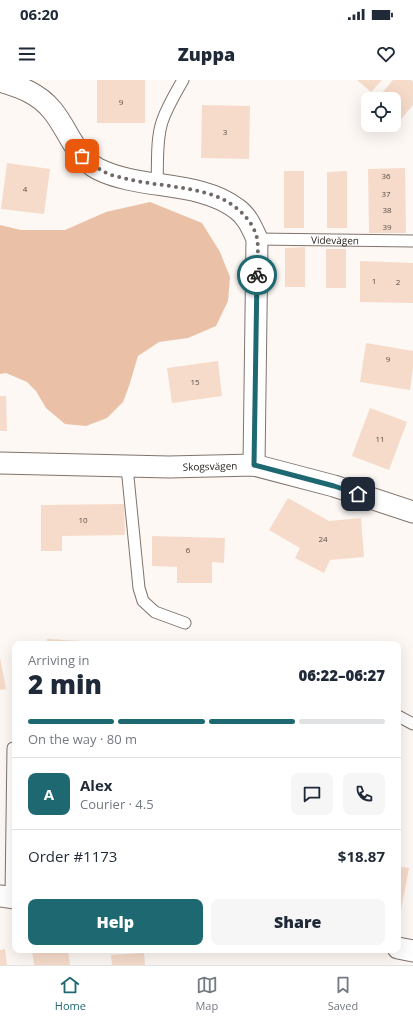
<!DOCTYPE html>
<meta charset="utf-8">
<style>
body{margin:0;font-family:"Open Sans",sans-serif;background:#f6f6f7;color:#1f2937;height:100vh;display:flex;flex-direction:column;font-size:15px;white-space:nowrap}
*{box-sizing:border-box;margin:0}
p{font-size:13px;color:#747a83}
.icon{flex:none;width:22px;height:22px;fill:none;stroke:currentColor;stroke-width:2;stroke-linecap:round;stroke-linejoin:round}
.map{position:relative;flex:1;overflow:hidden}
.drawer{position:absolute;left:12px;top:561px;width:389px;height:312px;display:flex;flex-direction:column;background:#fff;border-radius:8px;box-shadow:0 4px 16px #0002}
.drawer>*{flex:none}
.tools{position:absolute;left:361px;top:12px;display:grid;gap:8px}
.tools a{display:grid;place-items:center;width:40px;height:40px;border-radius:8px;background:#fff;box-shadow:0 4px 16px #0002;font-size:20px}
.pin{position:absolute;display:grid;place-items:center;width:34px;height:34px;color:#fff;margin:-17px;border-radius:8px;box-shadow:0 2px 6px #0006}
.courier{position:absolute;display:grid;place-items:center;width:40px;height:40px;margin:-20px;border:3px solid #1e6971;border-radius:50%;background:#fff;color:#222;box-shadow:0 1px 5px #0007}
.overview em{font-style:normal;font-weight:800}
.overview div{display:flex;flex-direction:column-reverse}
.overview{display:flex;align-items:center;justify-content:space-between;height:68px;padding:0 16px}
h1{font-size:26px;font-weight:800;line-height:30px}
.bar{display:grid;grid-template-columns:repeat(4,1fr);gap:6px 4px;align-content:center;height:48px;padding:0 16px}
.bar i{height:5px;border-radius:3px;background:#e0e1e3}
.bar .active{background:#1e6971}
.bar p{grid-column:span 4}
.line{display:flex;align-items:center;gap:10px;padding:0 16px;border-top:1px solid #e0e1e3}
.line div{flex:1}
.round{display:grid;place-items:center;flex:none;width:42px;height:42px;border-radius:8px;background:#f6f6f7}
.button{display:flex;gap:8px;margin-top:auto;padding:8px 16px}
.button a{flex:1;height:46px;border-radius:8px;background:#1e6971;color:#fff;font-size:16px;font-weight:800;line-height:46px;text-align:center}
.button a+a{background:#f6f6f7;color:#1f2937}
.status{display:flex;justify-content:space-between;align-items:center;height:28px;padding:0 20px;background:#fff;direction:ltr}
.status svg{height:11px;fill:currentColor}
header{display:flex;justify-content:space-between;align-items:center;height:52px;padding:0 16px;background:#fff;font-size:18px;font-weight:800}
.tabs{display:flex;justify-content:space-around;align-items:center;height:56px;border-top:1px solid #e0e1e3;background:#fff;font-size:11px;color:#747a83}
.tabs a{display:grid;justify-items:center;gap:2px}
.tabs .active{color:#1e6971}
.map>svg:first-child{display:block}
</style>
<div class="status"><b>06:20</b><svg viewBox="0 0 49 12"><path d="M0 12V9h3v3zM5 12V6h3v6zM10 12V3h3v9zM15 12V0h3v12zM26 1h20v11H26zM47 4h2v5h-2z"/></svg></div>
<header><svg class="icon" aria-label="menu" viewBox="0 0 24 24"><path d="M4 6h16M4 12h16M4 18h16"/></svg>Zuppa<svg class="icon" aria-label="heart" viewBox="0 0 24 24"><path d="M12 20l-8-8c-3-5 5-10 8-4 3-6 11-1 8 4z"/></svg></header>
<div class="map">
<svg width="413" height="885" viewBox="0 0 413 885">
<rect width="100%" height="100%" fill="#fdf8f4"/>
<polygon fill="#eac1a6" points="150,122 202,143 220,172 230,197 228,221 216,246 188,258 159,262 138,276 129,306 123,322 107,338 86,346 65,344 46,328 36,311 27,302 6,293 0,294 0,145 21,150 65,150 106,132"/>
<g fill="#f6dbca">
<rect x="97" y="0" width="48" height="43"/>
<polygon points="357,0 382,0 371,12"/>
<polygon points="393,0 411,0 413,2 413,25 401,39 394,33 394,19 377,19"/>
<polygon points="202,25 250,26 249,79 201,78"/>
<polygon points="7,83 50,89 44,134 1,129"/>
<polygon points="405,88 406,153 369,153 368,89"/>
<rect x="284" y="91" width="20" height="57"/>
<polygon points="347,91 347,148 327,148 327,92"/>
<polygon points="305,167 305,207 285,207 285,168"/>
<rect x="326" y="169" width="20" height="39"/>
<polygon points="360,181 413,183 413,223 360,222"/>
<polygon points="366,263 413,271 413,288 410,310 360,302"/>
<polygon points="218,281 222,316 172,323 167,288"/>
<polygon points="0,316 6,316 7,351 0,351"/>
<polygon points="370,328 407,342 389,390 352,376"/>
<polygon points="288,418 329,441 361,438 364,477 330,480 324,493 295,478 300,468 269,450"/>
<polygon points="124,424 125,455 62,456 62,471 41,471 41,425"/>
<polygon points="152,456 225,458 224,483 212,482 212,503 177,503 177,487 152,486"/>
<polygon points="47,559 97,562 97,564 47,564"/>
<polygon points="0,577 6,609 0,610"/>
<polygon points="398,786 409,788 399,841 398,841"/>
<polygon points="5,869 7,885 0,885 0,870"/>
<polygon points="32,870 68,870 70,885 34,885"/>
<polygon points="144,873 145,885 112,885 111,875"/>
</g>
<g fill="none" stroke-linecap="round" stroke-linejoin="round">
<g stroke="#80736b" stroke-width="13">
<g id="service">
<path d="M157,104C158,85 156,60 162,42C167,27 175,14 183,0"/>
<path id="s1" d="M257,159L413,161"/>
<polyline points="127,387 139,508 143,521 155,532 185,543"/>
<polyline points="398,636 413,644"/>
<polyline points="11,817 13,668"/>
</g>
</g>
<g stroke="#80736b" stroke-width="23">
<g id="minor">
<path d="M0,1C20,7 38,13 52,30C68,49 75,77 98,89C140,110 200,100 237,129C247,136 252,148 257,159L254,385"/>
<path id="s2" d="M0,383L169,387L254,385L334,406L413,432"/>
<polyline points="0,816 15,818"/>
<polyline points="398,868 413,871"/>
</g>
</g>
<use href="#service" stroke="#fff" stroke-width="11"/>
<use href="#minor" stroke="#fff" stroke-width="21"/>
</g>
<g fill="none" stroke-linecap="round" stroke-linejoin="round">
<path stroke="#6f6a67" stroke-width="4" stroke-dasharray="0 7.2" d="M82,76C93,85 104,94 119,97C151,106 187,105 218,117C235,124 253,140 257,158C259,168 257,185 257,195"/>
<polyline stroke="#1e6971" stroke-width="5" points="257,195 254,385 334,406 358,414"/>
</g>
<g text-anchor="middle" stroke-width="3" stroke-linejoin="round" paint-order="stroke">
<g font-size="8" fill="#584d47">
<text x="121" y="25">9</text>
<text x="225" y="55">3</text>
<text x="386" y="99">36</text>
<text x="25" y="112">4</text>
<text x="386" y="117">37</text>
<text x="387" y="133">38</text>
<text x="387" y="150">39</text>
<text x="374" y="204">1</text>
<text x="398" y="205">2</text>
<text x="388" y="282">9</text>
<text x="195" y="305">15</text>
<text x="380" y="362">11</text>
<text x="83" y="443">10</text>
<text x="323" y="462">24</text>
<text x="188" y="473">6</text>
</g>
<g font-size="10" fill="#231e1b" stroke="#fff">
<text dy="4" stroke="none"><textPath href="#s1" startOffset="78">Videvägen</textPath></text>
<text dy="4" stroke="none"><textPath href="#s2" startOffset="210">Skogsvägen</textPath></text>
</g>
</g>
</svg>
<div class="tools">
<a><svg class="icon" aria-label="locate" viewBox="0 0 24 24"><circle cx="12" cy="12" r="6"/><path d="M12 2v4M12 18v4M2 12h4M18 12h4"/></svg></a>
</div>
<div class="pin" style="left:82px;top:76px;background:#ea580c"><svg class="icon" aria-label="bag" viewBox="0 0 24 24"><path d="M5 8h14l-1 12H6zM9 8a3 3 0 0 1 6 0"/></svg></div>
<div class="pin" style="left:358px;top:414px;background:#1f2937"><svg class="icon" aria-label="home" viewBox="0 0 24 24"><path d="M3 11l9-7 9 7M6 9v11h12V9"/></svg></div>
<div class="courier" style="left:257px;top:195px"><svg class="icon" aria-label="bike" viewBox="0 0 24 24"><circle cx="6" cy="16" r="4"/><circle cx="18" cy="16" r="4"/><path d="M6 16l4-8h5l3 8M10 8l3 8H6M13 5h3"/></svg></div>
<section class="drawer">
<div class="overview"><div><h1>2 min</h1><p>Arriving in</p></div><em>06:22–06:27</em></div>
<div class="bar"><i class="active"></i><i class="active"></i><i class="active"></i><i></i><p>On the way · 80 m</p></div>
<div class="line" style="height:72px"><b class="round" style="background:#1e6971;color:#fff">A</b><div><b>Alex</b><p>Courier · 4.5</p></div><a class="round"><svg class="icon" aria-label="chat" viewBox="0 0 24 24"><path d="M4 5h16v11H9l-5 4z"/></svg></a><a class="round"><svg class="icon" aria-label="phone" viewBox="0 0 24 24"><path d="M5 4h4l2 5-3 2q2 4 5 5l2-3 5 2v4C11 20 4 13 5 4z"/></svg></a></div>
<div class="line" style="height:52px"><div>Order #1173</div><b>$18.87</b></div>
<div class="button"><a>Help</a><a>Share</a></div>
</section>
</div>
<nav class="tabs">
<a class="active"><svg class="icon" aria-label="home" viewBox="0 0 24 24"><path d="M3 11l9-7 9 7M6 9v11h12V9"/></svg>Home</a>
<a><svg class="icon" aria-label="map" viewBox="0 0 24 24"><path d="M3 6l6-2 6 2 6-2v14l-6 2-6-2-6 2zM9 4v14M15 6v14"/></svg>Map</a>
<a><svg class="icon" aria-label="saved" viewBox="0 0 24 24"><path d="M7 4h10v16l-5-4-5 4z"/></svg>Saved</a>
</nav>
